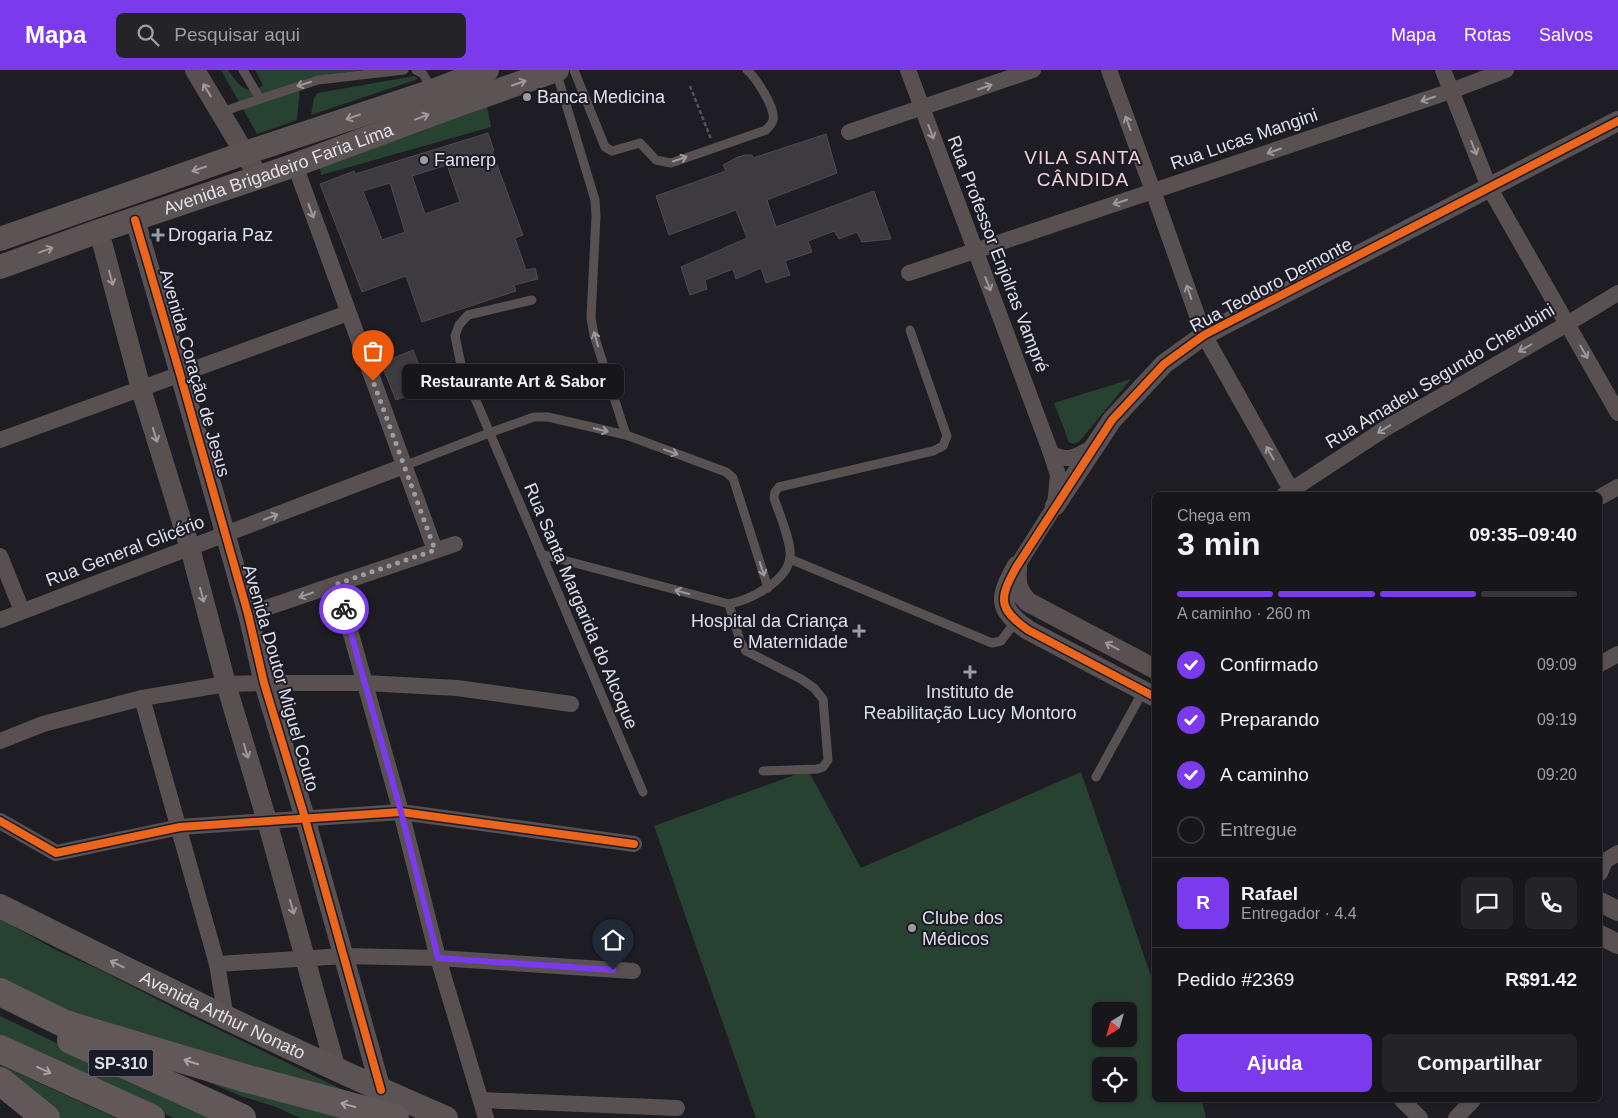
<!DOCTYPE html>
<html lang="pt">
<meta charset="utf-8">
<style>
body{margin:0;font-family:Arial,sans-serif;background:#232328;color:#f1f3f6;height:100vh;display:flex;flex-direction:column;font-size:19px;white-space:nowrap}
*{box-sizing:border-box;margin:0}
p{font-size:16px;color:#9e9fa3}
.icon{flex:none;width:28px;height:28px;fill:none;stroke:currentColor;stroke-width:2;stroke-linecap:round;stroke-linejoin:round}
.map{position:relative;flex:1;overflow:hidden}
.sheet{position:absolute;left:1152px;top:422px;width:450px;height:610px;display:flex;flex-direction:column;background:#16161b;border-radius:8px;box-shadow:0 1px 4px #0004,0 0 0 1px #35353a}
.sheet>*{flex:none}
.needle{width:32px;rotate:217deg}
.buttons{position:absolute;left:1092px;top:932px;display:grid;gap:10px}
.buttons a{display:grid;place-items:center;width:45px;height:45px;border-radius:8px;background:#16161b;box-shadow:0 1px 4px #0004,0 0 0 1px #35353a;font-size:25px}
.pin{position:absolute;display:grid;place-items:center;width:42px;height:42px;color:#fff;margin:-51px -21px;border-radius:50% 50% 50% 0;rotate:-45deg;box-shadow:0 0 5px #0007}
.pin .icon{rotate:45deg}
.courier{position:absolute;display:grid;place-items:center;width:50px;height:50px;margin:-25px;border:4px solid #7c3aed;border-radius:50%;background:#fff;color:#222;box-shadow:0 1px 6px #0007}
.bubble{position:absolute;height:35px;border-radius:8px;background:#16161b;box-shadow:0 1px 4px #0004,0 0 0 1px #35353a;font-size:16px;font-weight:600;line-height:35px;text-align:center}
.headline em{font-style:normal;font-weight:600}
.headline div{display:flex;flex-direction:column-reverse}
.headline{display:flex;align-items:center;justify-content:space-between;height:85px;padding:0 25px}
h1{font-size:32px;font-weight:600;line-height:38px}
.bar{display:grid;grid-template-columns:repeat(4,1fr);gap:8px 5px;align-content:center;height:60px;padding:0 25px}
.bar i{height:6px;border-radius:4px;background:#35353a}
.bar .active{background:#7c3aed}
.bar p{grid-column:span 4}
.line{display:flex;align-items:center;gap:12px;padding:0 25px;border-top:1px solid #35353a}
.line div{flex:1}
.round{display:grid;place-items:center;flex:none;width:52px;height:52px;border-radius:8px;background:#232328}
ol{padding:0 25px;list-style:none}
li{display:flex;align-items:center;gap:15px;height:55px}
li p{margin-inline-start:auto}
li .icon{padding:5px;border-radius:50%;background:#7c3aed;color:#fff;stroke-width:4}
li:last-child{color:#9e9fa3}
li i{width:28px;height:28px;border:2px solid #35353a;border-radius:50%}
.primary-button{display:flex;gap:10px;margin-top:auto;padding:10px 25px}
.primary-button a{flex:1;height:58px;border-radius:8px;background:#7c3aed;color:#fff;font-size:20px;font-weight:600;line-height:58px;text-align:center}
.primary-button a+a{background:#232328;color:#f1f3f6}
header{display:flex;align-items:center;gap:30px;box-sizing:border-box;height:70px;padding:0 25px;background:#7c3aed;color:#fff}
header strong{font-size:24px}
nav{display:flex;gap:28px;margin-inline-start:auto;font-size:18px}
.search{width:350px;height:45px;background:#232328;display:flex;align-items:center;gap:12px;box-sizing:border-box;padding:0 18px;border-radius:8px;color:#9e9fa3;font-size:19px}
.map>svg:first-child{display:block}
</style>
<header>
<strong>Mapa</strong>
<div class="search"><svg class="icon" aria-label="search" viewBox="0 0 24 24"><circle cx="10" cy="10" r="6"/><path d="M15 15l6 6"/></svg>Pesquisar aqui</div>
<nav><a>Mapa</a><a>Rotas</a><a>Salvos</a></nav>
</header>
<div class="map">
<svg width="1618" height="1048" viewBox="0 0 1618 1048">
<rect width="100%" height="100%" fill="#1e1d24"/>
<g fill="#284231" fill-rule="evenodd">
<path d="M221,0H228C236,12 248,29 263,15L255,0H361L312,7L303,10L300,17L297,50L257,64Z"/>
<polygon points="414,6 418,9 311,45 314,28 318,23"/>
<polygon points="486,31 491,57 321,105 319,91"/>
<polygon points="1131,309 1079,372 1074,374 1069,372 1054,333"/>
<path d="M808,700L861,798L1081,702L1155,918V1030H1202L1206,1048H756L654,756ZM1101,941H1129V969H1101ZM1101,996H1129V1024H1101Z"/>
<polygon points="0,849 56,880 98,899 180,941 374,1035 68,944 0,912"/>
<polygon points="0,946 100,994 221,1048 174,1048 87,1009 0,968"/>
<polygon points="156,990 372,1048 300,1048 276,1037 241,1026"/>
<polygon points="0,995 116,1048 54,1048 0,1006"/>
</g>
<g fill="#3d3a40" stroke="#4c4a4f" fill-rule="evenodd">
<path d="M488,63L494,81H492L523,165L515,168L526,200L535,198L538,209L514,215L516,221L422,252L406,206L362,222L320,114L354,101L355,104ZM447,95L460,132L425,144L412,106ZM390,113L405,162L382,170L363,121Z"/>
<polygon points="826,64 837,103 767,130 776,157 874,121 891,169 862,172 857,162 839,169 834,161 808,171 812,182 785,191 790,205 766,213 761,198 736,209 733,199 705,210 707,219 690,225 681,197 747,168 736,140 669,165 656,126 726,101 723,95 738,87 745,85 752,85 753,88"/>
<polygon points="413,280 428,317 396,330 381,293"/>
</g>
<g fill="none" stroke-linecap="round" stroke-linejoin="round">
<polyline stroke="#595355" stroke-width="2.5" stroke-dasharray="4 2.5" stroke-linecap="butt" points="690,16 711,69"/>
<g stroke="#595151" stroke-width="9">
<polyline points="243,0 260,29"/>
<polyline points="416,0 423,4 433,21"/>
<path d="M574,0L605,77L612,81L640,73L656,90L671,93L766,60C769,57 772,54 773,50C776,38 756,8 747,0"/>
<polyline points="556,1 595,130 596,146 591,248 594,265 626,365"/>
<polyline points="221,42 318,10 404,0"/>
<polyline points="532,230 468,245 459,255 455,266 463,304 477,333 643,722"/>
<polyline points="404,396 489,363 534,347 548,347 626,365 726,402 733,408 768,518"/>
<path d="M541,484L729,534C750,530 788,511 790,487C792,473 779,443 774,428L775,422L779,417L933,381L943,376L947,366L910,260"/>
<polyline points="790,489 992,573 1001,571 1016,551"/>
<polyline points="729,534 740,571 746,581 801,609 814,618 823,629 828,690 823,697 817,699 763,701"/>
<polyline points="1096,707 1143,621"/>
</g>
<g stroke="#595151" stroke-width="16">
<polyline points="908,0 1051,383 1058,405 1055,436 1017,496"/>
<polyline points="1109,0 1153,121 1204,265 1294,425"/>
<polyline points="1443,0 1489,117 1618,343"/>
<polyline points="849,62 1033,0"/>
<polyline points="295,95 435,480"/>
<polyline points="909,203 1451,21 1506,0"/>
<polyline points="0,370 348,243"/>
<path d="M1051,383C1068,394 1078,385 1094,377"/>
<polyline points="1284,425 1386,358 1567,254 1618,223"/>
<polyline points="1600,427 1618,417"/>
<polyline points="0,486 22,541"/>
<polyline points="337,514 401,742 438,888 486,1048"/>
<polyline points="248,544 455,474"/>
<polyline points="0,550 404,396"/>
<polyline points="1600,594 1618,584"/>
<polyline points="142,628 217,894 226,948"/>
<polyline points="0,671 43,654 142,628 226,614 264,613 365,613 457,618 571,634"/>
<polyline points="0,751 56,783 180,757 401,742 634,774"/>
<polyline points="1600,803 1605,791 1618,783"/>
<polyline points="217,894 344,886 438,888 633,901"/>
<polyline points="481,1030 677,1038"/>
<polyline points="1402,1030 1420,1048"/>
<polyline points="1456,1048 1473,1030"/>
</g>
<g stroke="#595151" stroke-width="20">
<polyline points="195,0 259,107"/>
<polyline points="135,150 180,304 248,544 264,613 305,748 381,1020"/>
<polyline points="99,161 141,319 190,478 226,614 267,751 336,1000"/>
<polyline points="1055,436 1112,350 1164,294 1204,265 1618,51"/>
<path d="M1017,496C999,528 997,538 1028,560L1155,627"/>
<path d="M1017,496C1016,512 1016,520 1028,532L1155,599"/>
<polyline points="1600,832 1618,841"/>
<polyline points="1600,865 1618,874"/>
</g>
<g stroke="#5b5354" stroke-width="24">
<polyline points="0,169 245,83 433,21 487,0"/>
<path id="s1" d="M0,197L99,161L295,95L457,35L557,0"/>
<path id="s2" d="M0,836C148,910 295,983 446,1048"/>
</g>
<g stroke="#62585a" stroke-width="28">
<polyline points="0,922 65,954 248,1009 395,1048"/>
<polyline points="71,970 242,1048"/>
<polyline points="0,979 151,1048"/>
<polyline points="0,1011 46,1048"/>
</g>
<g stroke="#1b1a27" stroke-width="11">
<g id="cycleway">
<polyline points="135,150 180,304 248,544 264,613 305,748 381,1020"/>
<path d="M1155,627L1028,560C997,538 999,528 1017,496L1112,350L1164,294L1204,265L1618,51"/>
<polyline points="0,751 56,783 180,757 401,742 634,774"/>
</g>
</g>
<use href="#cycleway" stroke="#eb651d" stroke-width="8"/>
</g>
<defs><path id="oneway-shaft" d="M-6 0H5M1.5-3L5.5 0L1.5 3" fill="none" stroke-width="1.6" stroke-linecap="round" stroke-linejoin="round" transform="scale(1.25)"/></defs>
<g stroke="#9e9a9e">
<use href="#oneway-shaft" transform="translate(519 13) rotate(-19)"/>
<use href="#oneway-shaft" transform="translate(353 47) rotate(160)"/>
<use href="#oneway-shaft" transform="translate(422 47) rotate(-21)"/>
<use href="#oneway-shaft" transform="translate(199 99) rotate(161)"/>
<use href="#oneway-shaft" transform="translate(46 180) rotate(-20)"/>
<use href="#oneway-shaft" transform="translate(117 894) rotate(-154)"/>
</g>
<g stroke="#9c989d">
<use href="#oneway-shaft" transform="translate(304 14) rotate(162)"/>
<use href="#oneway-shaft" transform="translate(985 17) rotate(-19)"/>
<use href="#oneway-shaft" transform="translate(207 20) rotate(-121)"/>
<use href="#oneway-shaft" transform="translate(1428 29) rotate(161)"/>
<use href="#oneway-shaft" transform="translate(1128 53) rotate(-110)"/>
<use href="#oneway-shaft" transform="translate(931 62) rotate(69)"/>
<use href="#oneway-shaft" transform="translate(1474 78) rotate(68)"/>
<use href="#oneway-shaft" transform="translate(1274 81) rotate(161)"/>
<use href="#oneway-shaft" transform="translate(680 89) rotate(-19)"/>
<use href="#oneway-shaft" transform="translate(1120 132) rotate(162)"/>
<use href="#oneway-shaft" transform="translate(311 141) rotate(70)"/>
<use href="#oneway-shaft" transform="translate(111 208) rotate(75)"/>
<use href="#oneway-shaft" transform="translate(988 214) rotate(69)"/>
<use href="#oneway-shaft" transform="translate(1189 222) rotate(-109)"/>
<use href="#oneway-shaft" transform="translate(596 269) rotate(-106)"/>
<use href="#oneway-shaft" transform="translate(1525 278) rotate(150)"/>
<use href="#oneway-shaft" transform="translate(1584 282) rotate(60)"/>
<use href="#oneway-shaft" transform="translate(1384 359) rotate(148)"/>
<use href="#oneway-shaft" transform="translate(601 360) rotate(13)"/>
<use href="#oneway-shaft" transform="translate(155 365) rotate(73)"/>
<use href="#oneway-shaft" transform="translate(671 382) rotate(20)"/>
<use href="#oneway-shaft" transform="translate(1270 383) rotate(-119)"/>
<use href="#oneway-shaft" transform="translate(271 447) rotate(-21)"/>
<use href="#oneway-shaft" transform="translate(762 499) rotate(72)"/>
<use href="#oneway-shaft" transform="translate(682 522) rotate(-165)"/>
<use href="#oneway-shaft" transform="translate(202 525) rotate(75)"/>
<use href="#oneway-shaft" transform="translate(306 525) rotate(161)"/>
<use href="#oneway-shaft" transform="translate(1112 576) rotate(-152)"/>
<use href="#oneway-shaft" transform="translate(246 681) rotate(73)"/>
<use href="#oneway-shaft" transform="translate(292 837) rotate(74)"/>
</g>
<g stroke="#a7a3a9">
<use href="#oneway-shaft" transform="translate(191 992) rotate(-163)"/>
<use href="#oneway-shaft" transform="translate(44 1000) rotate(25)"/>
<use href="#oneway-shaft" transform="translate(348 1035) rotate(-165)"/>
</g>
<g fill="none" stroke-linecap="round" stroke-linejoin="round">
<polyline stroke="#9c9ca4" stroke-width="5" stroke-dasharray="0 9" points="344,539 337,514 435,480 373,311"/>
<polyline stroke="#7c3aed" stroke-width="6" points="344,539 401,742 438,888 613,900"/>
</g>
<g fill="#9c9ca4" stroke="#1b1a27" stroke-width="2">
<circle cx="527" cy="27" r="5"/>
<circle cx="424" cy="90" r="5"/>
<path d="M155.5 157.5h5v5h5v5h-5v5h-5v-5h-5v-5h5z"/>
<path d="M856.5 553.5h5v5h5v5h-5v5h-5v-5h-5v-5h5z"/>
<path d="M967.5 594.5h5v5h5v5h-5v5h-5v-5h-5v-5h5z"/>
<circle cx="912" cy="858" r="5"/>
</g>
<g text-anchor="middle" stroke-width="4" stroke-linejoin="round" paint-order="stroke">
<rect fill="#1b1a27" stroke="#a5a5af" stroke-width="1" x="88.5" y="979.5" width="65" height="27" rx="4"/>
<g font-size="16" font-weight="bold" fill="#e0e0e9">
<text x="121" y="999">SP-310</text>
</g>
<g font-size="18" fill="#e0e0e9" stroke="#1b1a27" text-anchor="start">
<text x="537" y="33">Banca Medicina</text>
<text x="434" y="96">Famerp</text>
<text x="168" y="171">Drogaria Paz</text>
<text x="848" y="557" text-anchor="end">Hospital da Criança<tspan x="848" dy="21">e Maternidade</tspan></text>
<text x="970" y="628" text-anchor="middle">Instituto de<tspan x="970" dy="21">Reabilitação Lucy Montoro</tspan></text>
<text x="922" y="854">Clube dos<tspan x="922" dy="21">Médicos</tspan></text>
</g>
<g font-size="18" fill="#e0e0e9" stroke="#1b1a27">
<text transform="translate(1244 69) rotate(-19)" y="6">Rua Lucas Mangini</text>
<text dy="6" stroke="none"><textPath href="#s1" startOffset="295">Avenida Brigadeiro Faria Lima</textPath></text>
<text transform="translate(998 184) rotate(69)" y="6">Rua Professor Enjolras Vampré</text>
<text transform="translate(1271 215) rotate(-28)" y="6">Rua Teodoro Demonte</text>
<text transform="translate(195 303) rotate(74)" y="6">Avenida Coração de Jesus</text>
<text transform="translate(1440 306) rotate(-31)" y="6">Rua Amadeu Segundo Cherubini</text>
<text transform="translate(125 481) rotate(-21)" y="6">Rua General Glicério</text>
<text transform="translate(581 536) rotate(67)" y="6">Rua Santa Margarida do Alcoque</text>
<text transform="translate(281 608) rotate(74)" y="6">Avenida Doutor Miguel Couto</text>
<text dy="6" stroke="none"><textPath href="#s2" startOffset="248">Avenida Arthur Nonato</textPath></text>
</g>
<g font-size="19" letter-spacing="1" fill="#f4d1cf" stroke="#1b1a27">
<text x="1083" y="94">VILA SANTA<tspan x="1083" dy="22">CÂNDIDA</tspan></text>
</g>
</g>
</svg>
<div class="buttons">
<a><svg class="needle" viewBox="-14 -14 28 28"><path d="M0-13l5 13h-10z" fill="#e53935"/><path d="M0 13l5-13h-10z" fill="#9e9fa3"/></svg></a>
<a><svg class="icon" aria-label="locate" viewBox="0 0 24 24"><circle cx="12" cy="12" r="6"/><path d="M12 2v4M12 18v4M2 12h4M18 12h4"/></svg></a>
</div>
<div class="pin" style="left:373px;top:311px;background:#ea580c"><svg class="icon" aria-label="bag" viewBox="0 0 24 24"><path d="M5 8h14l-1 12H6zM9 8a3 3 0 0 1 6 0"/></svg></div>
<div class="pin" style="left:613px;top:900px;background:#1f2937"><svg class="icon" aria-label="home" viewBox="0 0 24 24"><path d="M3 11l9-7 9 7M6 9v11h12V9"/></svg></div>
<div class="courier" style="left:344px;top:539px"><svg class="icon" aria-label="bike" viewBox="0 0 24 24"><circle cx="6" cy="16" r="4"/><circle cx="18" cy="16" r="4"/><path d="M6 16l4-8h5l3 8M10 8l3 8H6M13 5h3"/></svg></div>
<div class="bubble" style="left:402px;top:294px;width:222px">Restaurante Art &amp; Sabor</div>
<section class="sheet">
<div class="headline"><div><h1>3 min</h1><p>Chega em</p></div><em>09:35–09:40</em></div>
<div class="bar"><i class="active"></i><i class="active"></i><i class="active"></i><i></i><p>A caminho · 260 m</p></div>
<ol>
<li><svg class="icon" aria-label="check" viewBox="0 0 24 24"><path d="M5 12l5 5 9-10"/></svg>Confirmado<p>09:09</p></li>
<li><svg class="icon" aria-label="check" viewBox="0 0 24 24"><path d="M5 12l5 5 9-10"/></svg>Preparando<p>09:19</p></li>
<li><svg class="icon" aria-label="check" viewBox="0 0 24 24"><path d="M5 12l5 5 9-10"/></svg>A caminho<p>09:20</p></li>
<li><i></i>Entregue</li>
</ol>
<div class="line" style="height:90px"><b class="round" style="background:#7c3aed;color:#fff">R</b><div><b>Rafael</b><p>Entregador · 4.4</p></div><a class="round"><svg class="icon" aria-label="chat" viewBox="0 0 24 24"><path d="M4 5h16v11H9l-5 4z"/></svg></a><a class="round"><svg class="icon" aria-label="phone" viewBox="0 0 24 24"><path d="M5 4h4l2 5-3 2q2 4 5 5l2-3 5 2v4C11 20 4 13 5 4z"/></svg></a></div>
<div class="line" style="height:65px"><div>Pedido #2369</div><b>R$91.42</b></div>
<div class="primary-button"><a>Ajuda</a><a>Compartilhar</a></div>
</section>
</div>
